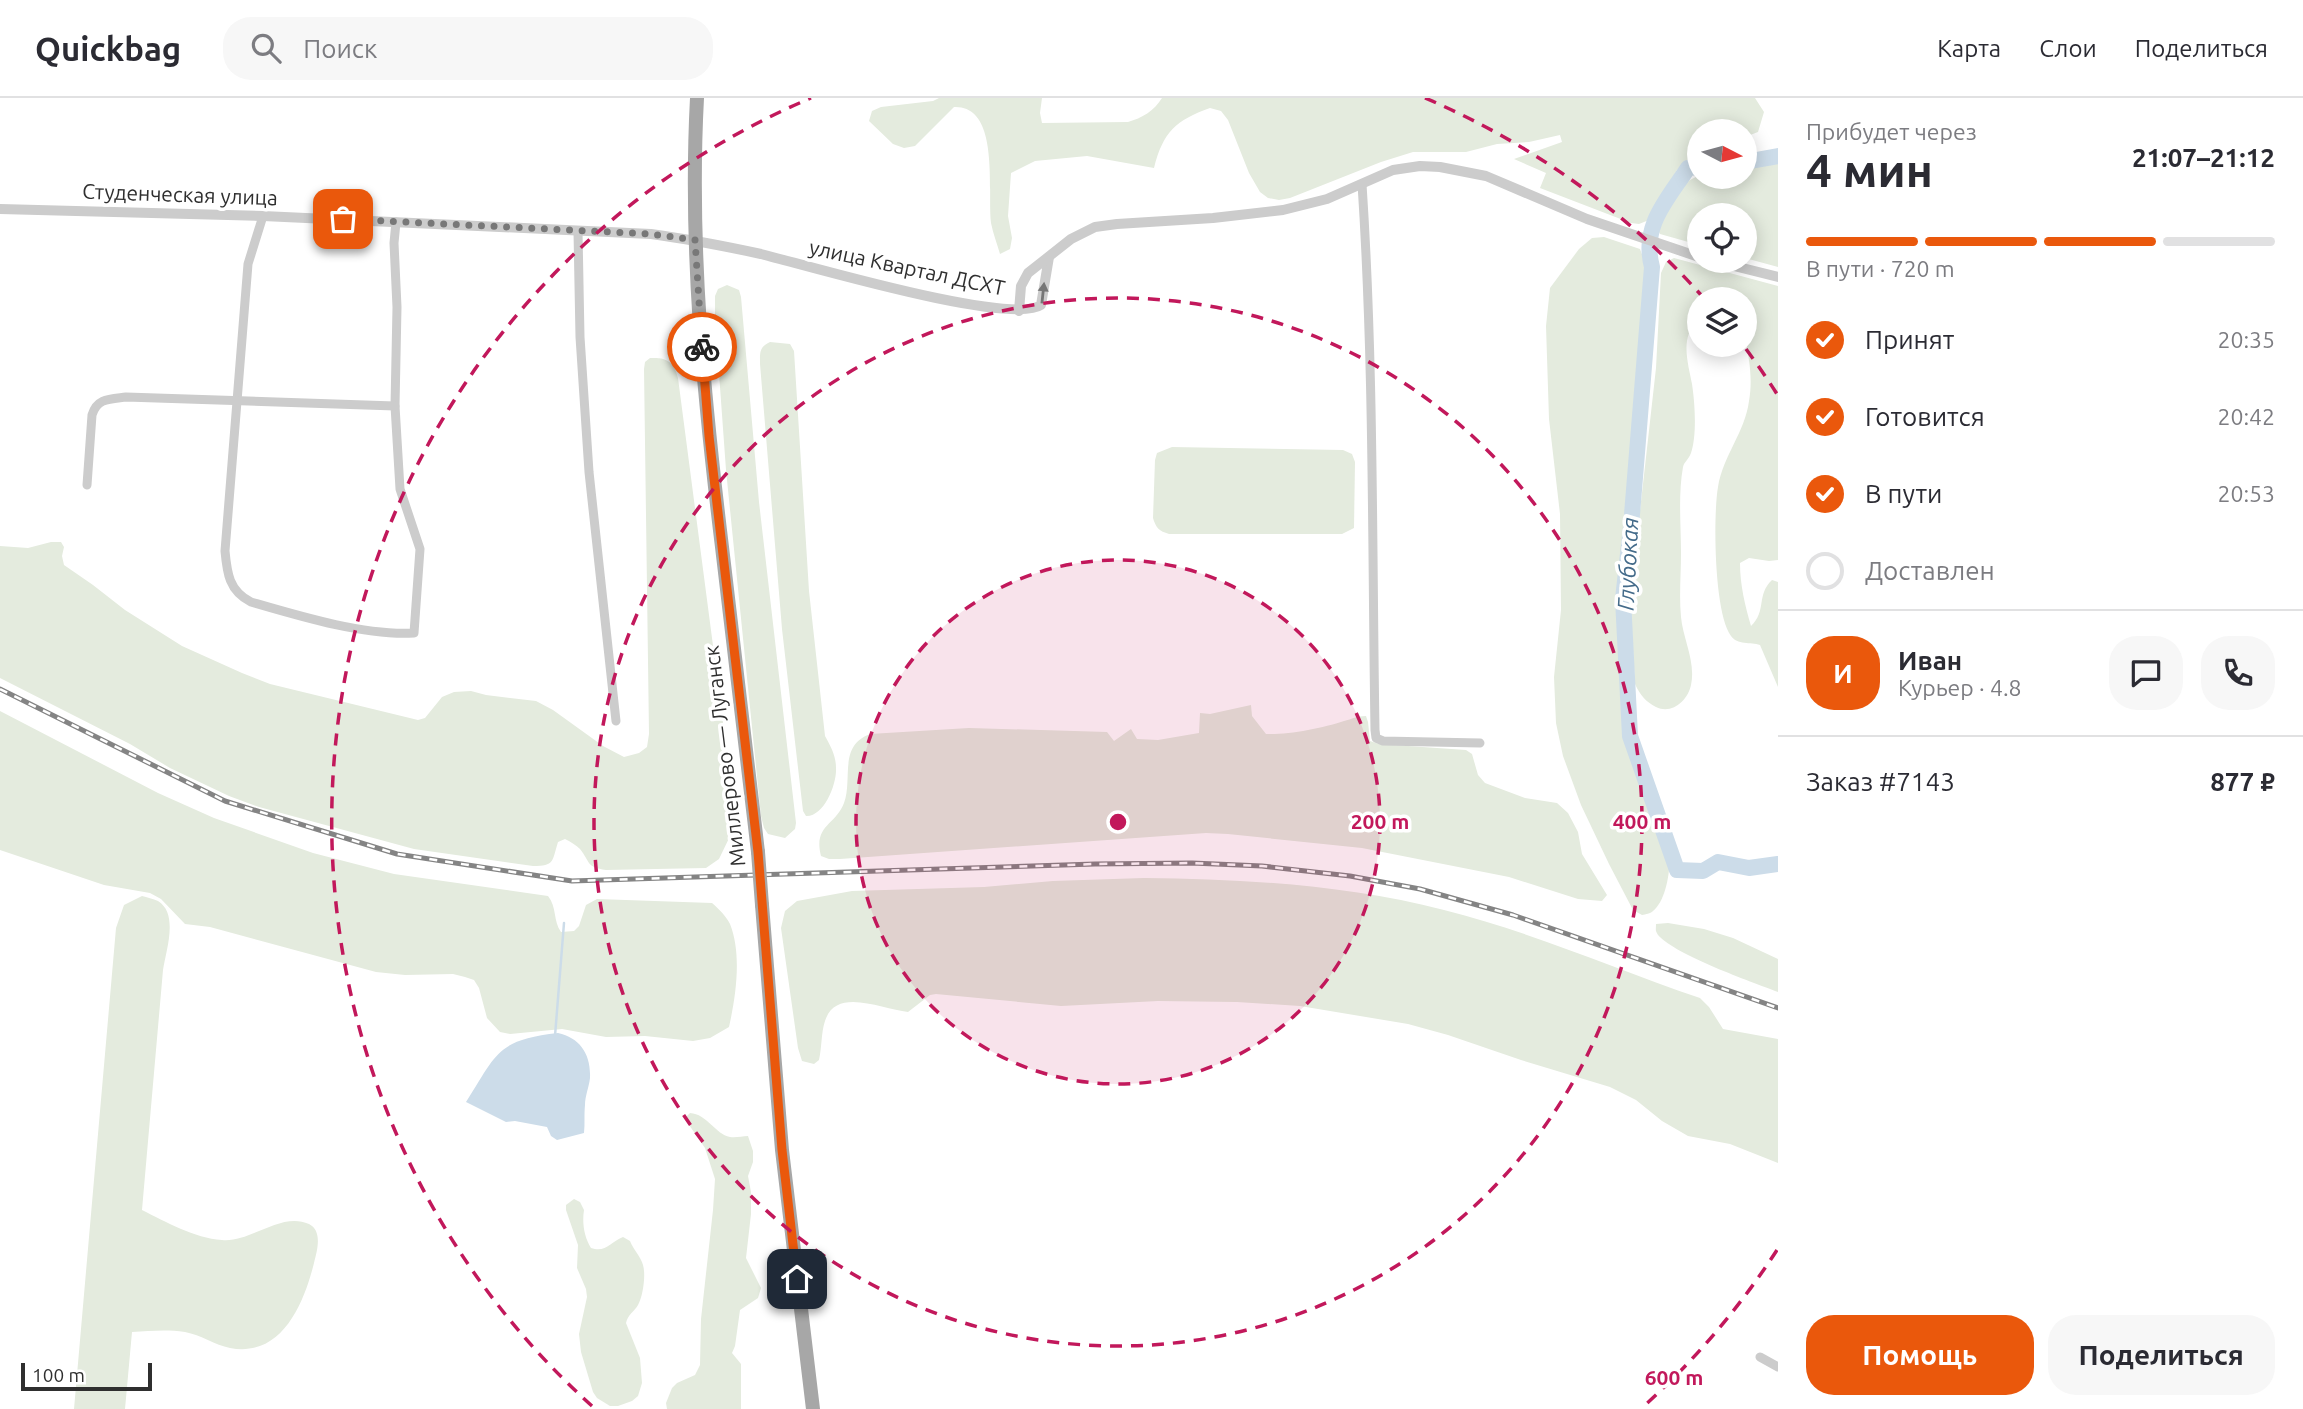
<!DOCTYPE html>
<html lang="ru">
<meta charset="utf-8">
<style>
body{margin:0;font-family:Ubuntu,sans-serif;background:#f7f7f7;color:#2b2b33;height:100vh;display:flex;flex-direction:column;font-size:26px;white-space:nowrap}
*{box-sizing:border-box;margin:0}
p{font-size:23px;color:#7c7c81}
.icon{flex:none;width:38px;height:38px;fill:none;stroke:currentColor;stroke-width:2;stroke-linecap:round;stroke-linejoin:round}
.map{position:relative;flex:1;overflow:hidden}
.details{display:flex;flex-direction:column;background:#fff;width:525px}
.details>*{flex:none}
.needle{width:46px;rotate:96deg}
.controls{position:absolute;left:1687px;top:21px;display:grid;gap:14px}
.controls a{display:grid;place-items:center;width:70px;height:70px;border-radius:50%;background:#fff;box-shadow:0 4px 18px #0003;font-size:35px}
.scale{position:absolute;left:21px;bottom:18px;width:131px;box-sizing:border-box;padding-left:7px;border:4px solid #2f2f2f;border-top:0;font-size:19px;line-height:24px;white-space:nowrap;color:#2f2f2f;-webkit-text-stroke:5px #fff;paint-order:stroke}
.pin{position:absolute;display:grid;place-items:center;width:60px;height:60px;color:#fff;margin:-30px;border-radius:14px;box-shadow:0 4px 10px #0006}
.courier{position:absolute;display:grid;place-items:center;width:70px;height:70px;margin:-35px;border:5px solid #ea580c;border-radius:50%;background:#fff;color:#222;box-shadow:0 2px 9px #0007}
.summary em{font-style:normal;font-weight:600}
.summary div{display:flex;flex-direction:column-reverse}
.summary{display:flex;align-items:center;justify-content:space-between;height:119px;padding:0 28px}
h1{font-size:46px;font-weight:600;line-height:52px}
.bar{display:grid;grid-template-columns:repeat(4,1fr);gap:10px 7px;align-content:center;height:84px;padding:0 28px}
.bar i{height:9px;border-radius:5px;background:#e1e1e2}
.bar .selected{background:#ea580c}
.bar p{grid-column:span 4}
.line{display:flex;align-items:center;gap:18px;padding:0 28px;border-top:2px solid #e1e1e2}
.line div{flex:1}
.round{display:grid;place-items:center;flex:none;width:74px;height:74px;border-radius:28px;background:#f7f7f7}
ol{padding:0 28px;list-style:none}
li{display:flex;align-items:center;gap:21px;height:77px}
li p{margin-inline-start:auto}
li .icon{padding:7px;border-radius:50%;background:#ea580c;color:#fff;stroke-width:4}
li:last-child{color:#7c7c81}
li i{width:38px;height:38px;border:4px solid #e1e1e2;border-radius:50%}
.primary-button{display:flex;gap:14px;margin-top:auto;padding:14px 28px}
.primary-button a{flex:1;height:80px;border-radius:28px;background:#ea580c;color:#fff;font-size:28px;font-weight:600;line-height:80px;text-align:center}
.primary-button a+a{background:#f7f7f7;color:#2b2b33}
header{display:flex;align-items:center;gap:42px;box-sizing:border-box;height:98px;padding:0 35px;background:#fff;border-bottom:2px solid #e1e1e2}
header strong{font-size:33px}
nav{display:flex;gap:38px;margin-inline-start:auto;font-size:24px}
.search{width:490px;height:63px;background:#f7f7f7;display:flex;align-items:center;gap:18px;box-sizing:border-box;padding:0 24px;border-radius:28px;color:#7c7c81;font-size:26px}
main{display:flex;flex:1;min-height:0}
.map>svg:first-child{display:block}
</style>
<header>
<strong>Quickbag</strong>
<div class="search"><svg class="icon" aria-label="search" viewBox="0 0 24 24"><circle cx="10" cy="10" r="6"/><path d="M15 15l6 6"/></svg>Поиск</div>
<nav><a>Карта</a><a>Слои</a><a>Поделиться</a></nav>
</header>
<main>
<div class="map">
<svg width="1778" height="1311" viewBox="0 0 1778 1311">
<rect width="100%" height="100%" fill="#fff"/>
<g fill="#e4ebde">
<path d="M939,0H1042L1040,15L1042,25L1128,24C1142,20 1154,13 1162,0H1755L1764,14L1758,34L1745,39V33H1699V52L1677,72L1649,122L1639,126L1631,125L1540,90L1546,75L1514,61L1562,44L1560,37L1529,44L1497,46L1466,54H1413L1381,64L1290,100L1279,102L1268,100L1260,94L1249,75L1228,22L1221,13L1210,10C1176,22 1163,34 1154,70L1087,58L1035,63L1011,75L1008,118L1012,140L1010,151L1000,156C997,146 993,135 991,125C987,94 1001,7 954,9L915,48L904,50L893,46L869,23L872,13L881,9L933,3Z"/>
<path d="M1778,62V169L1745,160V117H1699V147L1660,136L1658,132C1662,116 1679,85 1696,79C1706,76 1732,79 1745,79V70Z"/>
<path d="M1604,139L1640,151L1644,162L1646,182L1629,399L1619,492L1621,612L1625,643L1669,756C1671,771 1666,803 1653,813C1650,816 1646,816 1642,817L1633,812L1609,766L1581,707L1563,658L1556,625L1554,579L1561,512L1560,416L1549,321L1546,228L1550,190L1579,151L1592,140Z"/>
<path d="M1674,160L1778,188V462L1769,463L1749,460L1740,465C1740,487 1745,507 1751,528C1767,513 1756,497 1772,482L1778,484V589L1760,547C1751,544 1737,547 1731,538C1714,515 1713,418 1718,389C1723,358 1745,334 1749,303C1753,280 1749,261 1745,239C1743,227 1745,213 1745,201H1699V222C1679,238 1688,264 1692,286C1695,305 1697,338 1691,355C1689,361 1684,364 1683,369C1678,397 1681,427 1681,455C1681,476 1679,498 1681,519C1683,541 1696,564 1691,587C1688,602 1672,617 1656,609C1646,604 1640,597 1635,586L1630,502L1656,270L1661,175L1666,164Z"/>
<polygon points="727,187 739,192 741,199 759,404 796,725 795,731 785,740 768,736 764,730 761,718 726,372 715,220 715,198 718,191"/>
<path d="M770,244L790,246L794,253L809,493L825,638C831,649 836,658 836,670C837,686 824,719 806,718L803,713L782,531L760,266C760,255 759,249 770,244Z"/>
<path d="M650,260C667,259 674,264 678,280L726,647L733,732L719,761L706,770L606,772C586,769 591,765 580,751C576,747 571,744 565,741L558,744C552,763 555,768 533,768L414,751L259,709L229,698L170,670L130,646L0,580V448L28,450L51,444H61L64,449L62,458L64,467L93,487L125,512L182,548L242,575L270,586L418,622L425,620L442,599L454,594L471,593L486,597L536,603L553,612L603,648L624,659L639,655L647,649L649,636L644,271L645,264Z"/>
<path d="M1172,349L1343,352L1352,356L1355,364L1354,430L1342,436H1169C1159,433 1156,430 1153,420L1155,362L1157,355Z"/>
<path d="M1251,607L1252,618L1266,636C1288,637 1323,630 1344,623C1352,621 1357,618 1366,618L1368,624L1370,643L1379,646L1466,652L1472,656L1478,677L1485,685L1525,700L1557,705L1568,715L1578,734L1582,756L1607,797L1602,803L1578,801L1509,779L1362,750L1228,736L1206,735L840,761H829L821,758C813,727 836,727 844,705C853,681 838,648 870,636L969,630L1107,634L1114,643L1131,631L1137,641L1158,642L1199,635L1200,615L1210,616Z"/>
<path d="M0,613L158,695L214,720L313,755L394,776L548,798C557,809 553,823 561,834L574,833L579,828L586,807L597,801L712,805C719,811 726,818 730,826C742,856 736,898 729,929L710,940L693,943L645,938L606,939L562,931L510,936L500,934L487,920L479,890L474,882L465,879L453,876L405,877L376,874L210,829L185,826L161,801L150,795L104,787L0,752Z"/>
<path d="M1144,780C1245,781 1346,787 1444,812C1532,834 1615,871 1700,900L1709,909L1723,931L1778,941V1065L1730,1046L1688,1038L1662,1023L1636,1002L1610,989L1521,962L1448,937L1408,926L1300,908L1237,904L1158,903L1061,908L936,896L930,897L908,914C883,912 836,888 825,923C821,935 822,949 819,962L814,966L802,963L798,950L781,830L785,813L797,803L852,793L984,789L1053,783Z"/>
<path d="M142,798C147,799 153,801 158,803C179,816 166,852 163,872L142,1112C166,1124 194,1140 222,1142C250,1145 281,1113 309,1126C323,1133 317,1153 314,1165C304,1205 282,1260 230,1250C215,1247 201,1237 185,1234C166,1231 150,1233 132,1234L125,1311H74L116,830L124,807Z"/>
<path d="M1668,825L1704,831L1733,840L1778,861V894C1750,883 1677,858 1658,837C1655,832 1656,832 1656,826Z"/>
<path d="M690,1015C707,1016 715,1036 730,1039C736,1040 742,1038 748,1038L753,1053V1064L748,1078L751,1094V1116L746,1160L761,1190L758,1200L740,1212L735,1248L732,1255L741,1266V1311H667L666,1305L672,1290L677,1285L695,1277L700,1267L701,1221L713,1112L715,1081L705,1050L687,1024L686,1019Z"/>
<path d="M574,1101L580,1104L584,1112C582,1125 584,1139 591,1150C606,1155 610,1144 623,1139L630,1143C633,1151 641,1159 643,1167C646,1177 643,1198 638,1207C634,1214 628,1216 626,1225L640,1260L642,1285L638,1298L632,1303L618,1308H610L597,1300L593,1294L581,1254L579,1236L587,1199L586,1191L577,1170L578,1147L566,1112V1107Z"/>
</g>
<path fill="#ccdce9" d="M558,935C580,940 591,956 590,980C589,989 585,998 585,1007C584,1017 585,1026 584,1035L557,1042L551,1038L547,1029L515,1023L506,1024L466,1004C497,955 497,942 558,935Z"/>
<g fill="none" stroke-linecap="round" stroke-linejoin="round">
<polyline stroke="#ccdce9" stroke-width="2.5" points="555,938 564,825"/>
<g stroke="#ccdce9" stroke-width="16">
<polyline points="1745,64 1778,58"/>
<path d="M1699,69L1688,70C1667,102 1641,128 1652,169L1631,429L1623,501L1630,638L1677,772L1703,773L1718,764L1749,770L1778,766"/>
</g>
<g stroke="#ccc" stroke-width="9">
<path d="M1362,86C1374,268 1372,450 1375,632L1376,640L1383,643L1480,645"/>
<path d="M263,118L248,166L225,453C227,475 229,493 251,504C299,518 365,538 414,535L420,451L400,391L395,308L397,209L394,145L396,124"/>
<polyline points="578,134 580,239 589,374 616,623"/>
<path d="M87,387L92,317C97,300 110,301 126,299L395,308"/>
<polyline points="1760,1259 1778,1269"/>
</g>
<g stroke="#ccc" stroke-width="10">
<path d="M0,111L263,118L651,136C688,141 724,148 761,156C806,167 1011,228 1041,207L1049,159"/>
<polyline points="1714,163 1778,179"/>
<polyline points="1019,213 1021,188 1028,175 1071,141 1095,129 1117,126 1213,120 1283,112 1327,101 1393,72 1420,68 1440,69 1486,78 1587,121 1699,159"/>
</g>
<g stroke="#a7a7a7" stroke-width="14">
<path d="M697,0C689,150 704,300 722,449C734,551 746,653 758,754"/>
<polyline points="762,807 782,1052 813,1311"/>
</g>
<g stroke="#848484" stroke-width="5">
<polyline id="rail" points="0,591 225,703 397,756 572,783 1095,766 1192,765 1262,768 1350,778 1420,791 1513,817 1778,910"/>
</g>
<use href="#rail" stroke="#fff" stroke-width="2.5" stroke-dasharray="8" stroke-linecap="butt"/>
<polyline stroke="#a7a7a7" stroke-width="14" points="758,754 762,807"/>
</g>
<defs><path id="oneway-solid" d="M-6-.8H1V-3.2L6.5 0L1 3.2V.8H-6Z" transform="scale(1.75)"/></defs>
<use fill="#767676" href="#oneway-solid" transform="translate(1043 195) rotate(-84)"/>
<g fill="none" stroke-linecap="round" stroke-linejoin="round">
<polyline stroke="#787878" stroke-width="7" stroke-dasharray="0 12.6" points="343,121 651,136 695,142 702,249"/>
<polyline stroke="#ea580c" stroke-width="9" points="702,249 709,338 758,754 782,1052 797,1181"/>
</g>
<circle cx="1118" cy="724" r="262" fill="#c2185b" fill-opacity=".12"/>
<g fill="none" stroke="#c2185b" stroke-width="3.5" stroke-dasharray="12 9">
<circle cx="1118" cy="724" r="262"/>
<circle cx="1118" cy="724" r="524"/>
<path d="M1777 1152A786 786 0 0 1 1644 1308M592 1308A786 786 0 0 1 811 0M1425 0A786 786 0 0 1 1702 198M1746 251A786 786 0 0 1 1777 296"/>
</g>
<g text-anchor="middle" stroke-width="7" stroke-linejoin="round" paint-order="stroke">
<g font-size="21" fill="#2f2f2f" stroke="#fff">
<text transform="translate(180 97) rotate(2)" y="7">Студенческая улица</text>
<text transform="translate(907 170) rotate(12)" y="7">улица Квартал ДСХТ</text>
<text transform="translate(725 658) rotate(-97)" y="7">Миллерово — Луганск</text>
</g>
<g font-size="23" font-style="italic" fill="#446b8a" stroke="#fff">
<text transform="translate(1628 466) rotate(-87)" y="8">Глубокая</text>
</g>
</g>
<circle cx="1118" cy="724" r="10" fill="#c2185b" stroke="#fff" stroke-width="3.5"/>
<g font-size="21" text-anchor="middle" font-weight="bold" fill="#c2185b" stroke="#fff" stroke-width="7" stroke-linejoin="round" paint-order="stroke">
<text x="1380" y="731">200 m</text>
<text x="1642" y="731">400 m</text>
<text x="1674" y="1287">600 m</text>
</g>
</svg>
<div class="controls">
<a><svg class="needle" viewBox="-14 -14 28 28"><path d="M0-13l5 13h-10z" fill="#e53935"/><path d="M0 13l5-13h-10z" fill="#7c7c81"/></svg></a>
<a><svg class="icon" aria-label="locate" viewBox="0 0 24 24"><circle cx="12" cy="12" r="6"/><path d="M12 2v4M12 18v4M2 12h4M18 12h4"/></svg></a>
<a><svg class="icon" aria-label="layers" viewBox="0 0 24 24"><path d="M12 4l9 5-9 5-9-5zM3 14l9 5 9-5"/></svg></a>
</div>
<div class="scale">100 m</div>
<div class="pin" style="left:343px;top:121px;background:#ea580c"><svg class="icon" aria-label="bag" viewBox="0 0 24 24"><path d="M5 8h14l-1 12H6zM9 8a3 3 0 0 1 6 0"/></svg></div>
<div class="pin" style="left:797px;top:1181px;background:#1f2937"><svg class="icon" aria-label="home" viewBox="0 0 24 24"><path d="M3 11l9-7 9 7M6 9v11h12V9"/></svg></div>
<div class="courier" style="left:702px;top:249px"><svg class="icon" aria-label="bike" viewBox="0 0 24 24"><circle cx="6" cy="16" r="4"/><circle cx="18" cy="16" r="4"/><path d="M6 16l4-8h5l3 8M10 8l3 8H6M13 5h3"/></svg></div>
</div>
<section class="details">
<div class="summary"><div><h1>4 мин</h1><p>Прибудет через</p></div><em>21:07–21:12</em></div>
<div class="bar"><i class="selected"></i><i class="selected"></i><i class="selected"></i><i></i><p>В пути · 720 m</p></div>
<ol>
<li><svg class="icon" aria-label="check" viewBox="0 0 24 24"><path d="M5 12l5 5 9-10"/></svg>Принят<p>20:35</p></li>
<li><svg class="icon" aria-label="check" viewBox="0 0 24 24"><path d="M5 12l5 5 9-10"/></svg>Готовится<p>20:42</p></li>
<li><svg class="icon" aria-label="check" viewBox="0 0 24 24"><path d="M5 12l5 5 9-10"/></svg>В пути<p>20:53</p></li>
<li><i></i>Доставлен</li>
</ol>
<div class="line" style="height:126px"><b class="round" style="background:#ea580c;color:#fff">И</b><div><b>Иван</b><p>Курьер · 4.8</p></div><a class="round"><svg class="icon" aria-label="chat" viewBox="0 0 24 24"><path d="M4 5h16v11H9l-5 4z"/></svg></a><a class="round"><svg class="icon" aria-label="phone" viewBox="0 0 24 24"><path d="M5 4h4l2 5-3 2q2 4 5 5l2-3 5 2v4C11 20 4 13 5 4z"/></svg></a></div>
<div class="line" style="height:91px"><div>Заказ #7143</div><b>877 ₽</b></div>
<div class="primary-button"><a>Помощь</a><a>Поделиться</a></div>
</section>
</main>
